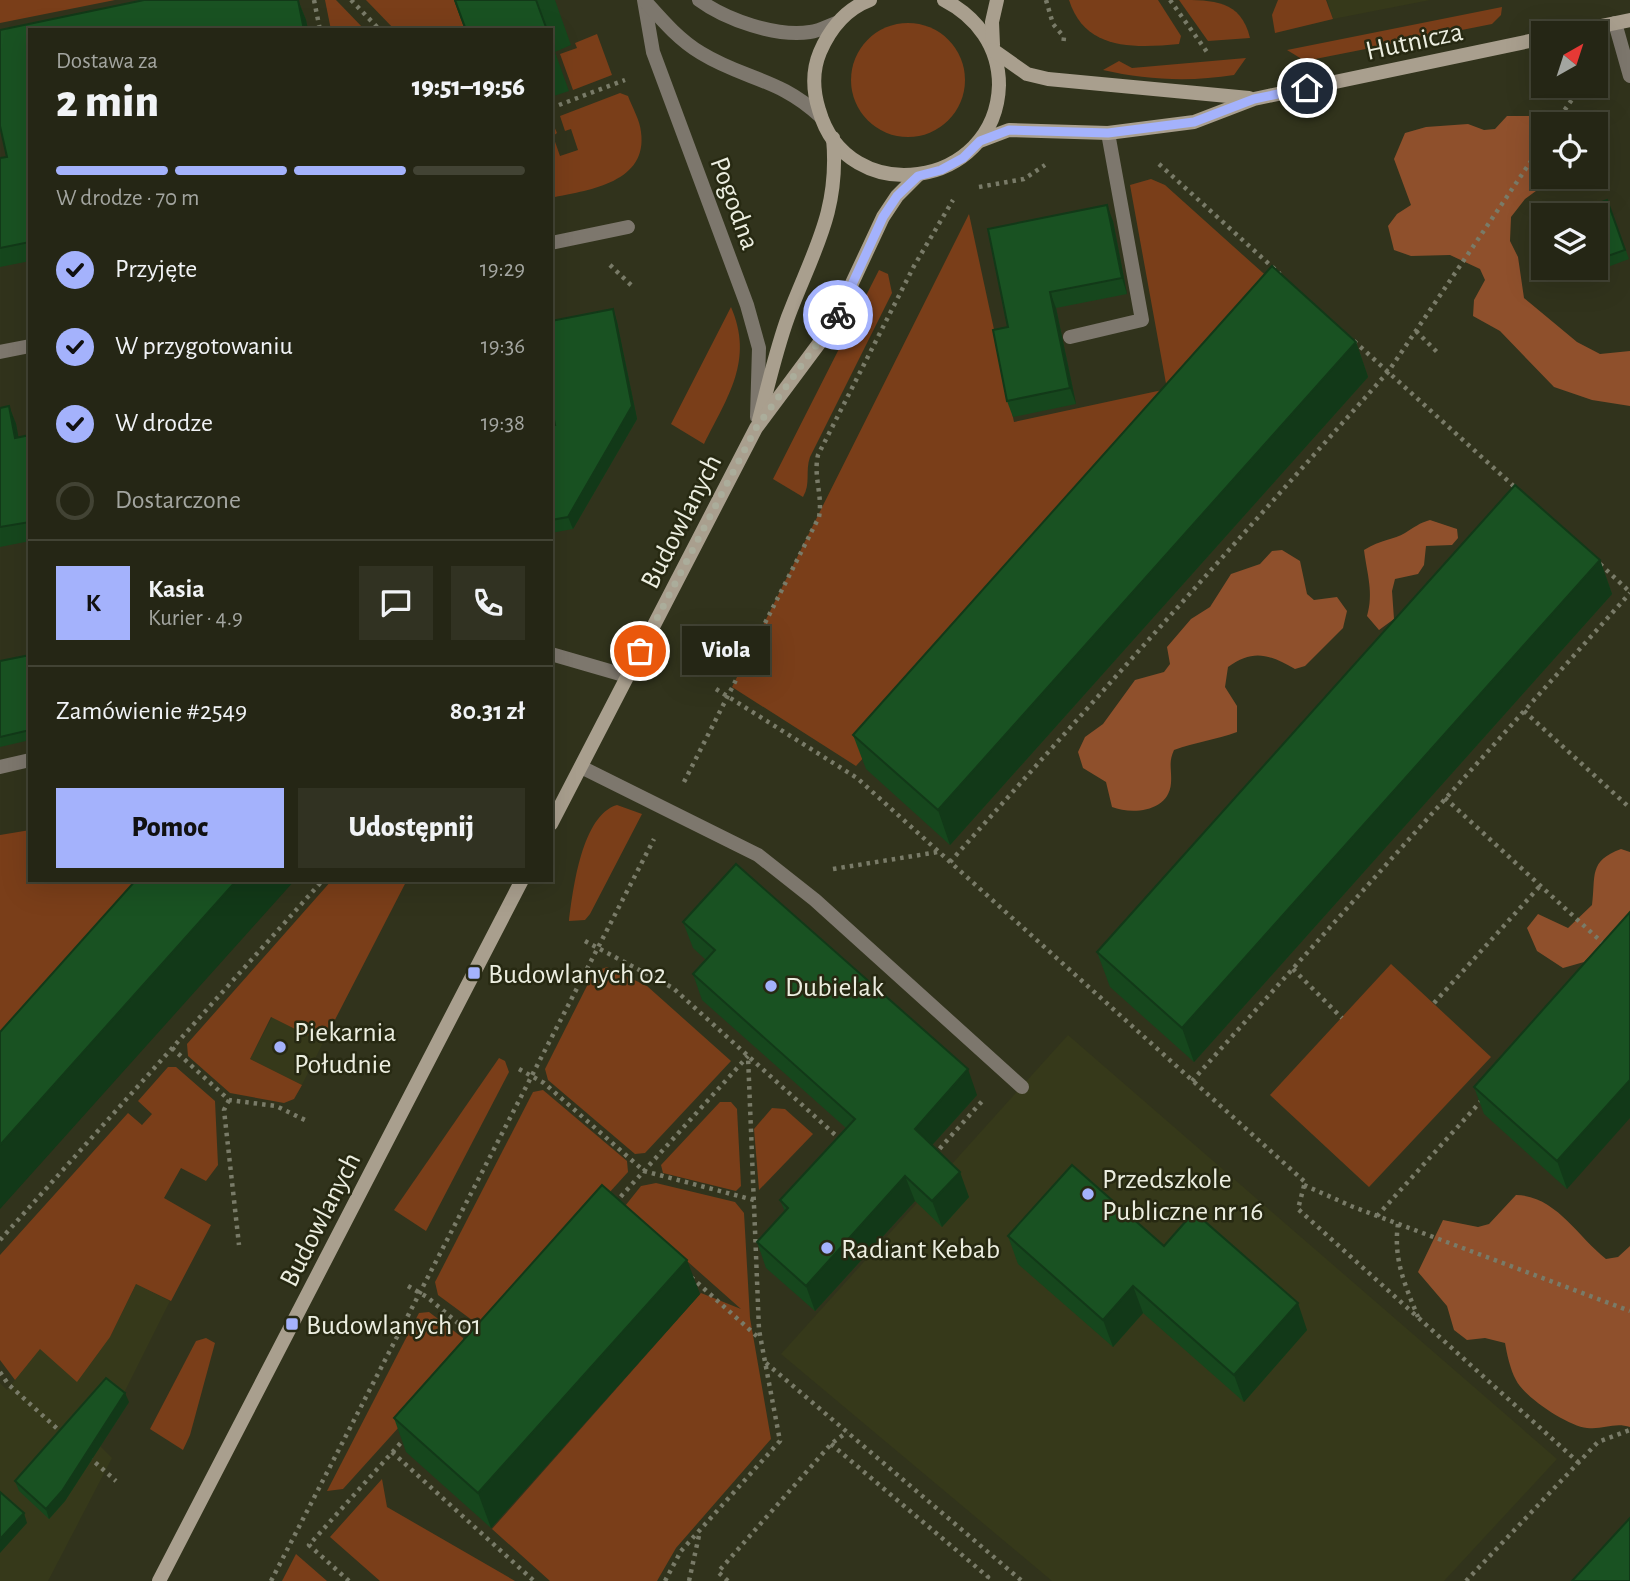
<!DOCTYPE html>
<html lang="pl">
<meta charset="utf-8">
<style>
body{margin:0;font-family:"Alegreya Sans",sans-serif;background:#313222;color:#f1f3f6;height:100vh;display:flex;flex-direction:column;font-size:26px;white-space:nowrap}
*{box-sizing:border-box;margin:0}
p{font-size:23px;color:#a3a5a0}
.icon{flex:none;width:38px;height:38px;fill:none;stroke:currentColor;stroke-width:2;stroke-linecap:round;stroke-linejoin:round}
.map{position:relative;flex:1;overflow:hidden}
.sheet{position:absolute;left:28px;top:28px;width:525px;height:854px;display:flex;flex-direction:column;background:#252615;border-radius:0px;box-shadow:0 7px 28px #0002,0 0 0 2px #424334}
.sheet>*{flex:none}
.needle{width:46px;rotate:39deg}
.controls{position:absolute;left:1531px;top:21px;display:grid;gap:14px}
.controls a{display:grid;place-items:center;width:77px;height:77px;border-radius:0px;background:#252615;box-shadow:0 7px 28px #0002,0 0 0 2px #424334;font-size:35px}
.pin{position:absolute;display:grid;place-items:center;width:60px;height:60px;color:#fff;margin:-30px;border:4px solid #fff;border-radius:50%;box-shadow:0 2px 7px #0007}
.courier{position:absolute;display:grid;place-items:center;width:70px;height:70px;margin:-35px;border:5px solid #a4b2fc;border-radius:50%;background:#fff;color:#222;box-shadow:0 2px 9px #0007}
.bubble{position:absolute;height:49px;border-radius:0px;background:#252615;box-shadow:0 7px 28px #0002,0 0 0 2px #424334;font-size:23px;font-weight:800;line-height:49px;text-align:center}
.overview em{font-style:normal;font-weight:800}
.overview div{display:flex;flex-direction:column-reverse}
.overview{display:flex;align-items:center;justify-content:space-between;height:119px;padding:0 28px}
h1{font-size:46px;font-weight:800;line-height:52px}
.bar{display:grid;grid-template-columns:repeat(4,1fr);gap:10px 7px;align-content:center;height:84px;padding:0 28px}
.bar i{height:9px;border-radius:5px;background:#424334}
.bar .selected{background:#a4b2fc}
.bar p{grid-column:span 4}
.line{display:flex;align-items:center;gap:18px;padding:0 28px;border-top:2px solid #424334}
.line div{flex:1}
.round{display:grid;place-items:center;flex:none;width:74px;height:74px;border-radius:0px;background:#313222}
ol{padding:0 28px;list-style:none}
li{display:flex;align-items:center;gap:21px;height:77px}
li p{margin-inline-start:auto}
li .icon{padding:7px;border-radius:50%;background:#a4b2fc;color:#111;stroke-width:4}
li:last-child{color:#a3a5a0}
li i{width:38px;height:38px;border:4px solid #424334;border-radius:50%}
.button{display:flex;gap:14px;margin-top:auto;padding:14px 28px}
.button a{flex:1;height:80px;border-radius:0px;background:#a4b2fc;color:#111;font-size:28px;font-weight:800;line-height:80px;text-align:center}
.button a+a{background:#313222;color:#f1f3f6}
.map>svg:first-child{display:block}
</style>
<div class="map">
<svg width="1630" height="1581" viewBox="0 0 1630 1581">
<rect width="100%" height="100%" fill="#31331c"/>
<g fill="#36391a">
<polygon points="1327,0 1430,0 1333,19"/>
<polygon points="272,1017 323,1043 302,1085 250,1059"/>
<polygon points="1068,1035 1557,1459 1444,1581 1052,1581 781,1354"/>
<polygon points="136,1284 170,1301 117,1407 95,1441 112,1458 48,1581 0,1581 0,1383 7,1390 40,1348 110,1337"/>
</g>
<g fill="#7a3e19">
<polygon points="0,0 115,0 0,23"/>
<polygon points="325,0 336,0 365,30 331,30"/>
<polygon points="366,0 454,0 465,30 395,30"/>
<path d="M1069,0H1158L1181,36L1179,44C1135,48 1085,51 1069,0Z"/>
<path d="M1179,0C1213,0 1241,0 1250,38L1208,41Z"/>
<polygon points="1278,0 1326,0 1333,19 1275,33 1272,15"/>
<polygon points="1502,7 1501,15 1492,24 1305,61 1287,50"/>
<circle cx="908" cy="80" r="57"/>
<polygon points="597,34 612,75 573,90 560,54 577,48 575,43"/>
<path d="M1246,58L1234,75C1191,82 1145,80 1103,70L1119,61L1132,68Z"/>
<path d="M620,93L628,96C632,107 640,120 641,132C648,182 590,190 555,197L551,193V119L557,133L553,136L560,156L578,150L571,129L565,131L560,116Z"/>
<polygon points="1151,179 1165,185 1283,291 856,766 732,687 969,214 1014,422 1167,389 1130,185"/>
<path d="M879,270L888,274L892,293L810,457C805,471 811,484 803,497L773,479Z"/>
<path d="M731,307C754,360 728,396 704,444L671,424Z"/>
<path d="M617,805L642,814L590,914L585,920L569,921C573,889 582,815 617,805Z"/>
<polygon points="30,830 30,880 186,880 0,1089 0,835"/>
<polygon points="332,880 407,880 323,1043 271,1017 250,1059 302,1085 294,1099 284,1103 230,1093 188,1056 187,1044"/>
<polygon points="1391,964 1491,1057 1369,1187 1270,1095"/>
<polygon points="607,967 647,986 731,1061 645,1153 635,1154 548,1080 545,1069 594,972"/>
<polygon points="499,1058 505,1061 509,1072 426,1231 394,1210"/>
<polygon points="168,1067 176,1067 215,1101 218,1165 206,1181 181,1168 164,1198 211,1225 171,1301 136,1284 110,1337 77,1382 40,1349 15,1380 0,1360 0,1255 128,1113 142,1125 152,1114 138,1101"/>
<polygon points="543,1090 627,1161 628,1172 492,1322 476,1323 438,1295 435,1282 533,1092"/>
<polygon points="720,1102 731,1102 737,1109 741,1186 736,1191 663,1173 661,1165"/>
<polygon points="772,1108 785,1109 813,1134 759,1190 754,1129"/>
<polygon points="656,1183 735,1202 744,1213 750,1318 771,1439 676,1548 657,1581 550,1581 492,1529 701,1293 741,1309 625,1206 641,1186"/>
<polygon points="429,1312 463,1338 465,1354 343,1489 327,1491 419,1313"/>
<polygon points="206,1338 215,1343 190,1435 183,1450 150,1429 196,1341"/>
<polygon points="382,1479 387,1507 515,1581 380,1581 330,1537"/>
<polygon points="296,1554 327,1581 282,1581"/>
</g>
<g fill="#8f502c">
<polygon points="1507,116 1530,116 1543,126 1544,177 1555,177 1525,199 1511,217 1510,241 1518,257 1524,298 1577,342 1600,354 1630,351 1630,406 1592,400 1554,387 1500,331 1473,316 1474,300 1485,280 1480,269 1450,255 1411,256 1394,250 1388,226 1397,214 1411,205 1394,159 1405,133 1426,127 1468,124 1484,130 1495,129"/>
<path d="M1430,520L1457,529L1458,538L1452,545L1426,546L1424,565L1418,574L1395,579L1392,591L1394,619L1379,630L1367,616C1374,593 1367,574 1364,550C1381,539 1394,540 1405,533C1415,527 1419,523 1430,520Z"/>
<path d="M1282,550L1300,561L1307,594L1314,600L1337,597L1347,611L1343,628L1305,666L1295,669C1270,655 1254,648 1228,667L1225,687L1237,706V732C1216,740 1195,742 1174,750C1168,763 1172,769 1171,783C1169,812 1132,815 1112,807L1106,782L1083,768L1078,752L1085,737L1103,724L1135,680L1164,672L1170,664L1167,647L1191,619L1210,607L1231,574L1260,564L1272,551Z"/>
<path d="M1621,849L1630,852V913L1584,962L1563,968L1537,951L1527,928L1538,914L1568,928L1592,905C1596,876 1588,861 1621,849Z"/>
<path d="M1516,1195C1556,1196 1577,1236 1606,1259L1618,1257L1630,1246V1427C1614,1422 1603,1430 1587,1428C1568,1426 1524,1397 1516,1380C1510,1369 1507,1354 1505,1343L1485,1338L1467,1340L1454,1330L1447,1306L1418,1272L1443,1220L1478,1227L1489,1224Z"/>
</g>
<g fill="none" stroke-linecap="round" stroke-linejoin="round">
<g stroke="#797b68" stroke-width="4.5" stroke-dasharray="3.5 5" stroke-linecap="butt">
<polyline points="314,0 320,30"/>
<polyline points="351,0 380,30"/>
<polyline points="1046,0 1053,24 1064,37 1063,46"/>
<polyline points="1170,0 1207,52"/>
<polyline points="551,108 625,80"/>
<polyline points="1555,124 1573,98 1570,86"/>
<polyline points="1159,164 1280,274"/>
<polyline points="979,187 1024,179 1045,165"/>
<polyline points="610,265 631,285"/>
<polyline points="1416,331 1438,353"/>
<polyline points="1354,341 1518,490"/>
<polyline points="1600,564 1630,592"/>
<polyline points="716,689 857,778 1305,1182 1298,1209 1579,1463"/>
<polyline points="1524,711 1630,808"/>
<path d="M684,782L819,517C823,495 813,477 818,455L914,266L953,200"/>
<polyline points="1445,798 1606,946"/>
<polyline points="950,862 1388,372 1544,142"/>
<polyline points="833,869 938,852"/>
<polyline points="585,941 673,988 842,1141"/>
<polyline points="1293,969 1342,1018"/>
<polyline points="1434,1003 1540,886"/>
<polyline points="172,1048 229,1100 276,1106 305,1120"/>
<polyline points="519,1069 544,1083 644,1171 754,1200"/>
<polyline points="1192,1081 1630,593"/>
<polyline points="229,1100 224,1110 239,1245"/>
<polyline points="934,1155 984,1099"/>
<polyline points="1304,1185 1351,1206 1630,1311"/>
<polyline points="615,1203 748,1056"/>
<polyline points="1377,1216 1482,1100"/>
<path d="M1398,1224C1393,1259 1405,1285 1418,1317"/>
<polyline points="0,1240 323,880"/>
<polyline points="691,1277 760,1339"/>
<polyline points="408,1286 427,1297 472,1335"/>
<polyline points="766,1363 1022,1581"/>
<polyline points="0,1372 8,1384 62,1433"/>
<polyline points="831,1444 988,1577 984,1581"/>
<polyline points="392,1452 534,1581"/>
<polyline points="89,1457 116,1481"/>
<polyline points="271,1581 654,839"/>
<polyline points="349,1581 309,1545 406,1437"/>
<polyline points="665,1581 681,1551 780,1441 759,1330 748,1056"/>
<polyline points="689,1581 700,1531"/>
<polyline points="728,1581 718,1572 831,1444 847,1432"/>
<polyline points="1466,1581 1598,1442 1630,1430"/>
</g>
<g stroke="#7d776d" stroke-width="14">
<polyline points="1070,337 1142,320 1108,133"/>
<polyline points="551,654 627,676"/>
<polyline points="0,767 30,760"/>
<polyline points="581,767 758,855 815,900 1022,1087"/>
</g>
<g stroke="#7d776d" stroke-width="14">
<polyline points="644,0 653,52 747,305 759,348 757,417"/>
<path d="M699,0C726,20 776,37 810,32C819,31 828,26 836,23"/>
<path d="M645,1C662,20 679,40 701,53C745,80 780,78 821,117"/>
<polyline points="1615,23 1630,76"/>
<polyline points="551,243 628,227"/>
<polyline points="0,352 30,346"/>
</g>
<g stroke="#a99f8e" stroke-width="14">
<path d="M870,0C846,9 830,29 820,52C812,71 813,91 819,110C847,210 996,189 999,85C999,47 977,17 944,0"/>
<polyline points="1567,33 1630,20"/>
<polyline points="993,45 992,22 997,0"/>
<polyline points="993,50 1027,74 1048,79 1249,98"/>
<polyline points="980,141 1009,130 1108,133 1194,122 1254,99 1544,38"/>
<path d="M759,420C768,386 776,350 788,317C813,251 840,211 833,138"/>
<polyline points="551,824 756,428 832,326 883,217 897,196 918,175"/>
<polyline points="159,1581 522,880"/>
</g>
</g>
<g fill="#16471d">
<polygon points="144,0 298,0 306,20 308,30 30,30 30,261 0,267 0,158 7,157 0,126 0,30"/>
<polygon points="454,0 555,0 571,45 555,52 569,91 551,97 551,30 465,30"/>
<polygon points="1607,200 1629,259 1589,274 1587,268 1596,268 1596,215"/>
<polygon points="1113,221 1127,294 1056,308 1076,404 1013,417 1007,401 1008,327"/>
<polygon points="613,309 617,322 637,419 573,529 551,533 551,425 555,425"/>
<polygon points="1356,342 1368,377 950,845 866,769 853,735"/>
<polygon points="9,406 16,424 18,437 30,435 30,541 0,547 0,408"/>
<polygon points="1600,560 1612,594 1194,1062 1110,987 1097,952"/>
<polygon points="30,655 30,740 0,747 0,661"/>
<polygon points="1630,912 1567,1189 1484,1114 1474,1087"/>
<polygon points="683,922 977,1095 932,1145 969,1197 942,1227 915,1201 815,1311 766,1268 757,1242 785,1212 780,1200 846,1128 702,1000 693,974 706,960 693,948"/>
<polygon points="1008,1236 1164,1246 1307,1330 1244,1402 1143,1313 1113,1347 1018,1264"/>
<polygon points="700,1294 491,1528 406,1452 394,1418"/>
<polygon points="129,1402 65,1501 49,1519 19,1491 15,1481"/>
</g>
<g fill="#123918">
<polygon points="299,3 306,20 308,30 304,30"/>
<polygon points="1107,205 1113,221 1127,294 1122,278"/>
<polygon points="1050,292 1056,308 1076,404 1070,388"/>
<polygon points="613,309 617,322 637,419 573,529 568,517"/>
<polygon points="1356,342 1368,377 950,845 938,810"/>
<polygon points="9,406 16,424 22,456 15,438"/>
<polygon points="1600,560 1612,594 1194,1062 1182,1028"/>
<polygon points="237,880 295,880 0,1209 0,1145"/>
<polygon points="968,1069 977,1095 924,1154 915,1129"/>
<polygon points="1630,1080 1630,1118 1567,1189 1557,1161"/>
<polygon points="960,1172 969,1197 942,1227 932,1201"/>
<polygon points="905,1176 915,1201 815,1311 806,1286"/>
<polygon points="687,1260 700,1294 491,1528 478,1493"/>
<polygon points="1133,1286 1143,1313 1113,1347 1103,1320"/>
<polygon points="1298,1303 1307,1330 1244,1402 1234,1375"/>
<polygon points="125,1393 129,1402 65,1501 49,1519 46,1509"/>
<polygon points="24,1513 27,1523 0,1553 0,1539"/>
</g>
<g fill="#195222" stroke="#123918" stroke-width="2">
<polygon points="144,0 298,0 304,30 30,30 30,242 0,248 0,158 7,157 0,126 0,30"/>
<polygon points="455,0 536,0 547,30 466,30"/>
<polygon points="1607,200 1625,250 1596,260 1596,215 1567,215"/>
<polygon points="1107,205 1122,278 1050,292 1070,388 1007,401 993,330 1008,327 988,229"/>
<polygon points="1272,266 1356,342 938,810 853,735"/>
<polygon points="613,309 632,406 568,517 551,520 551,425 555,425 551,404 551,321"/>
<polygon points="9,406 15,438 30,435 30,522 0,527 0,408"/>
<polygon points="1515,485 1600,560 1182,1028 1097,952"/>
<polygon points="30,655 30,730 0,737 0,661"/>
<polygon points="736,864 968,1069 915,1129 960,1172 932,1201 905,1176 806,1286 757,1242 788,1208 780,1200 855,1119 693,974 715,950 683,922"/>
<polygon points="136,880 237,880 0,1145 0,1032"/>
<polygon points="1630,912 1630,1080 1557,1161 1474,1087"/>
<polygon points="1072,1165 1164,1246 1194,1212 1298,1303 1234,1375 1133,1286 1103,1320 1008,1236"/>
<polygon points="602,1185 687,1260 478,1493 394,1418"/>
<polygon points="106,1378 125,1393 62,1491 46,1509 15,1481"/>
<polygon points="0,1492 24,1513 0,1539"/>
<polygon points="1630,1518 1630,1581 1572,1581"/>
</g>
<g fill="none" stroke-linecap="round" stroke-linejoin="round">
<polyline stroke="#abad9b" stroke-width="7" stroke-dasharray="0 12.6" points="640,651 756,428 838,315"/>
<polyline stroke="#a4b2fc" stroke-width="9" points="838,315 883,217 897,196 918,176 941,170 963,158 980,141 1009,130 1108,133 1194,122 1254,99 1307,88"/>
</g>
<g fill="#a4b2fc" stroke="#272912" stroke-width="2.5">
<rect x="467" y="966" width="14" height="14" rx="3.5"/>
<circle cx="771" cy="986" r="7"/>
<circle cx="280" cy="1047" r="7"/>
<circle cx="1088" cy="1194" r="7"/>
<circle cx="827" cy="1248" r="7"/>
<rect x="285" y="1317" width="14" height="14" rx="3.5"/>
</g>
<g text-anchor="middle" stroke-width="5" stroke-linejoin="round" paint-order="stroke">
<g font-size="28" fill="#eceee0" stroke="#272912">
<text transform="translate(1414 40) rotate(-12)" y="10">Hutnicza</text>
<text transform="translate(736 203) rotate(70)" y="10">Pogodna</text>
<text transform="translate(680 521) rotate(-63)" y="10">Budowlanych</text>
<text transform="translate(319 1219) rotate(-63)" y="10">Budowlanych</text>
</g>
<g font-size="28" fill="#eceee0" stroke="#272912" text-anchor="start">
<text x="488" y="983">Budowlanych 02</text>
<text x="785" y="996">Dubielak</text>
<text x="294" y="1041">Piekarnia<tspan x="294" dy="32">Południe</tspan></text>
<text x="1102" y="1188">Przedszkole<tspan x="1102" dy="32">Publiczne nr 16</tspan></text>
<text x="841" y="1258">Radiant Kebab</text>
<text x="306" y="1334">Budowlanych 01</text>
</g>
</g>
</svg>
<div class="controls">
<a><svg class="needle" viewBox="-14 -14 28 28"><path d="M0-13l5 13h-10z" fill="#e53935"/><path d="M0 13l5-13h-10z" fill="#a3a5a0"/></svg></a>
<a><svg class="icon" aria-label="locate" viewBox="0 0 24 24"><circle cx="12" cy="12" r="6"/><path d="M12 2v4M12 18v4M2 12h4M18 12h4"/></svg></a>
<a><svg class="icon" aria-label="layers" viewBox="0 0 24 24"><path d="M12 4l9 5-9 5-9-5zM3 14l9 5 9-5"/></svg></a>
</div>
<div class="pin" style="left:640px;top:651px;background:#ea580c"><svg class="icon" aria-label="bag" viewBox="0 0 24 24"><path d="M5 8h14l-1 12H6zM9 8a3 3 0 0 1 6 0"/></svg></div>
<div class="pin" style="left:1307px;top:88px;background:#1f2937"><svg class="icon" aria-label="home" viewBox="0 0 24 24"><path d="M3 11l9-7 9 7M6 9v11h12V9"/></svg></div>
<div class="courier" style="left:838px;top:315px"><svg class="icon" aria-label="bike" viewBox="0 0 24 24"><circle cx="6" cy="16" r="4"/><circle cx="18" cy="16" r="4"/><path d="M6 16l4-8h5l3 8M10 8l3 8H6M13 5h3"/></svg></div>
<div class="bubble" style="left:682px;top:626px;width:88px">Viola</div>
<section class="sheet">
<div class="overview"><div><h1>2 min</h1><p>Dostawa za</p></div><em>19:51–19:56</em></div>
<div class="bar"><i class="selected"></i><i class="selected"></i><i class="selected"></i><i></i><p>W drodze · 70 m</p></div>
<ol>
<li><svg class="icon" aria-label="check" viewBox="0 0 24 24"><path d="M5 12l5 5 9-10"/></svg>Przyjęte<p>19:29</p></li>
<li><svg class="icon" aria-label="check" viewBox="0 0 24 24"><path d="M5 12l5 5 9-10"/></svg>W przygotowaniu<p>19:36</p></li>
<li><svg class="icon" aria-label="check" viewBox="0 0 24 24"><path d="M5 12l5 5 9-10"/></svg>W drodze<p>19:38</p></li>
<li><i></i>Dostarczone</li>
</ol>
<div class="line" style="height:126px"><b class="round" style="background:#a4b2fc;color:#111">K</b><div><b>Kasia</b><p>Kurier · 4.9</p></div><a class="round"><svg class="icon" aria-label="chat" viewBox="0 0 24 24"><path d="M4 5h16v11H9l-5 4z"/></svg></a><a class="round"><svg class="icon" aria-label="phone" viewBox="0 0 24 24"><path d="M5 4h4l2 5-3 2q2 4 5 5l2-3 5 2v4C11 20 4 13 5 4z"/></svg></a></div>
<div class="line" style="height:91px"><div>Zamówienie #2549</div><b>80.31 zł</b></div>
<div class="button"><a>Pomoc</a><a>Udostępnij</a></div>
</section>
</div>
